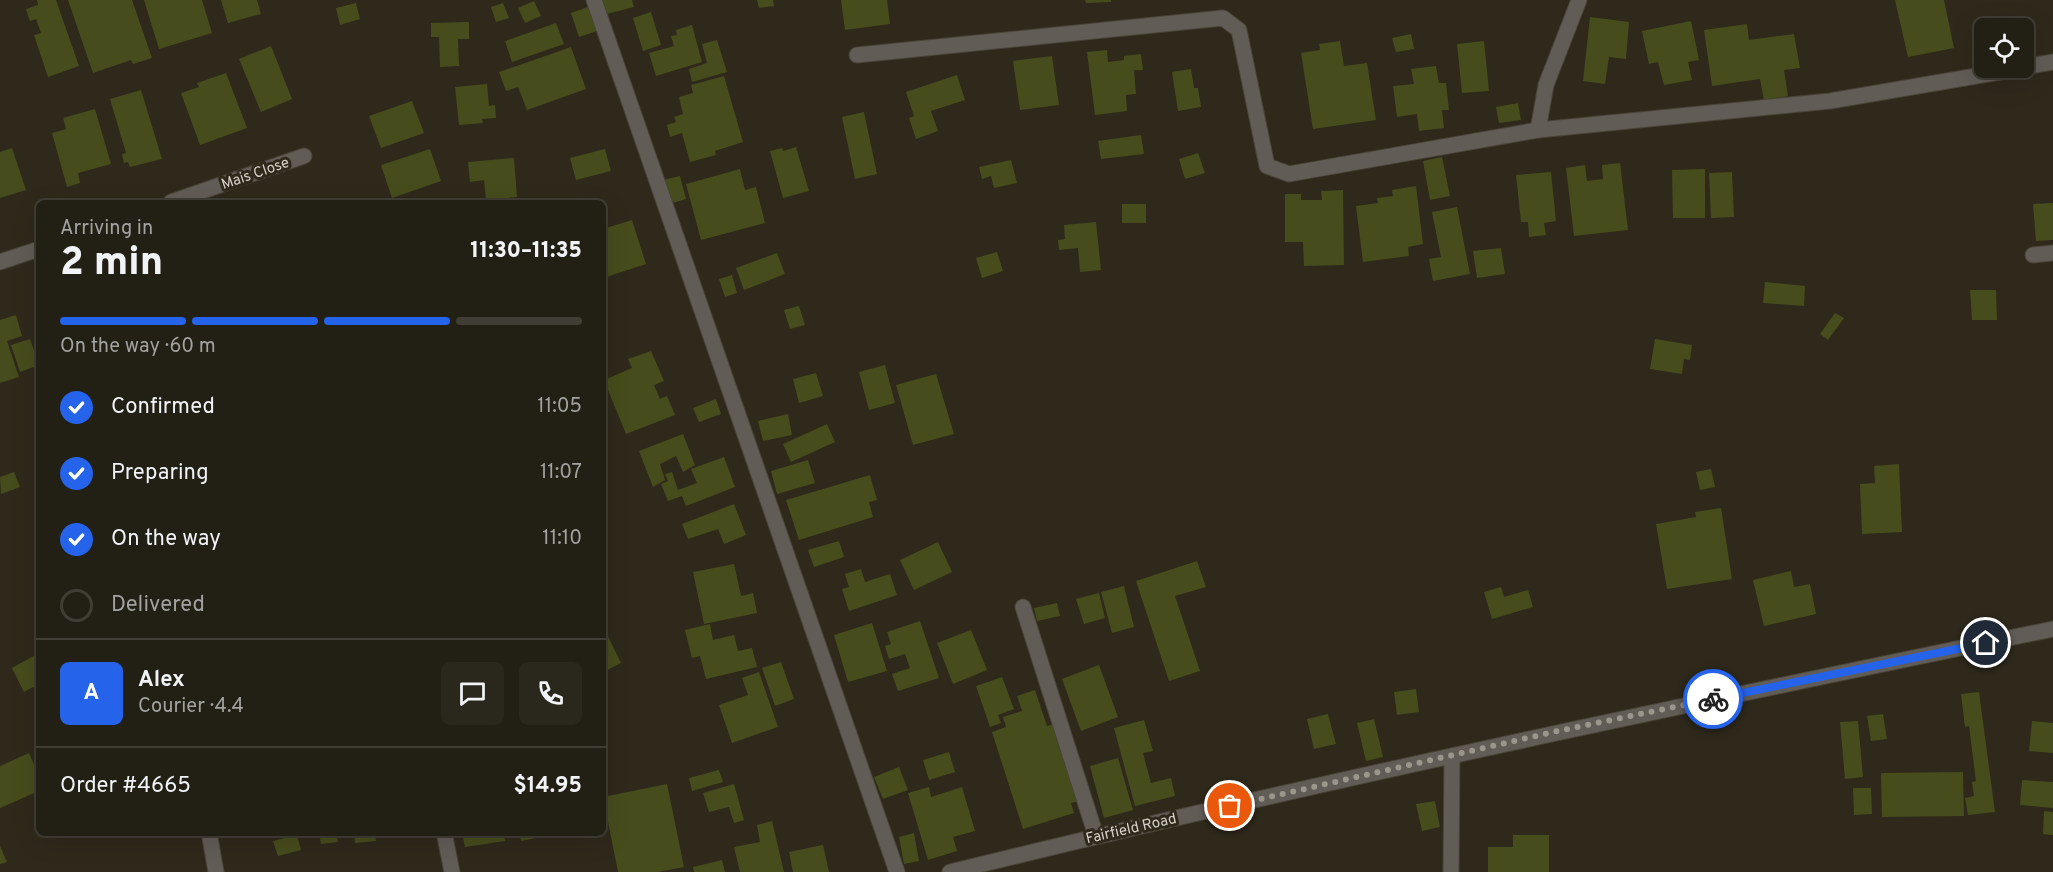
<!DOCTYPE html>
<meta charset="utf-8">
<style>
body{margin:0;font-family:Overpass,sans-serif;background:#2a271d;color:#f1f3f6;height:100vh;display:flex;flex-direction:column;font-size:22px;white-space:nowrap}
*{box-sizing:border-box;margin:0}
p{font-size:20px;color:#a2a2a0}
.icon{flex:none;width:33px;height:33px;fill:none;stroke:currentColor;stroke-width:2;stroke-linecap:round;stroke-linejoin:round}
.map{position:relative;flex:1;overflow:hidden}
.details{position:absolute;left:36px;top:200px;width:570px;height:636px;display:flex;flex-direction:column;background:#221f14;border-radius:9px;box-shadow:0 6px 24px #0002,0 0 0 2px #3f3d34}
.details>*{flex:none}
.tools{position:absolute;left:1974px;top:18px;display:grid;gap:12px}
.tools a{display:grid;place-items:center;width:60px;height:60px;border-radius:9px;background:#221f14;box-shadow:0 6px 24px #0002,0 0 0 2px #3f3d34;font-size:30px}
.pin{position:absolute;display:grid;place-items:center;width:51px;height:51px;color:#fff;margin:-26px;border:3px solid #fff;border-radius:50%;box-shadow:0 2px 6px #0007}
.courier{position:absolute;display:grid;place-items:center;width:60px;height:60px;margin:-30px;border:4px solid #2563eb;border-radius:50%;background:#fff;color:#222;box-shadow:0 2px 8px #0007}
.headline em{font-style:normal;font-weight:800}
.headline div{display:flex;flex-direction:column-reverse}
.headline{display:flex;align-items:center;justify-content:space-between;height:102px;padding:0 24px}
h1{font-size:39px;font-weight:800;line-height:45px}
.bar{display:grid;grid-template-columns:repeat(4,1fr);gap:9px 6px;align-content:center;height:72px;padding:0 24px}
.bar i{height:8px;border-radius:4px;background:#3f3d34}
.bar .active{background:#2563eb}
.bar p{grid-column:span 4}
.line{display:flex;align-items:center;gap:15px;padding:0 24px;border-top:2px solid #3f3d34}
.line div{flex:1}
.round{display:grid;place-items:center;flex:none;width:63px;height:63px;border-radius:9px;background:#2a271d}
ol{padding:0 24px;list-style:none}
li{display:flex;align-items:center;gap:18px;height:66px}
li p{margin-inline-start:auto}
li .icon{padding:6px;border-radius:50%;background:#2563eb;color:#fff;stroke-width:4}
li:last-child{color:#a2a2a0}
li i{width:33px;height:33px;border:3px solid #3f3d34;border-radius:50%}
.map>svg:first-child{display:block}
</style>
<div class="map">
<svg width="2053" height="872" viewBox="0 0 2053 872">
<rect width="100%" height="100%" fill="#2e291b"/>
<g fill="#474c1c">
<polygon points="37,0 56,0 79,66 48,77 34,35 41,33 36,19 30,21 26,9 38,5"/>
<polygon points="68,0 132,0 152,58 133,64 131,60 93,73"/>
<polygon points="144,0 202,0 212,33 159,49"/>
<polygon points="221,0 257,0 261,14 228,23"/>
<polygon points="599,0 632,0 634,7 603,15"/>
<polygon points="757,0 773,0 774,6 759,8"/>
<polygon points="841,0 887,0 890,24 845,30"/>
<polygon points="1085,0 1111,0 1111,2 1086,3"/>
<polygon points="1895,0 1944,0 1954,48 1908,57"/>
<polygon points="534,1 541,16 525,23 518,8"/>
<polygon points="356,3 360,19 340,25 336,8"/>
<polygon points="503,3 509,18 496,22 491,7"/>
<polygon points="588,7 597,31 579,37 571,13"/>
<polygon points="651,12 661,45 643,51 633,18"/>
<polygon points="1590,17 1629,22 1626,59 1609,57 1605,84 1583,81"/>
<polygon points="1691,21 1699,60 1688,62 1692,80 1664,85 1658,62 1649,64 1642,31"/>
<polygon points="469,22 469,39 458,39 459,66 440,67 439,37 431,37 431,23"/>
<polygon points="556,23 564,44 512,62 505,41"/>
<polygon points="1747,24 1749,40 1794,34 1800,68 1784,70 1788,96 1764,100 1760,79 1712,86 1704,30"/>
<polygon points="692,25 702,62 656,76 649,53 674,46 671,36 677,35 676,30"/>
<polygon points="1411,34 1414,49 1396,52 1392,38"/>
<polygon points="717,40 727,72 692,82 689,69 707,63 702,44"/>
<polygon points="1340,41 1344,66 1367,63 1376,120 1313,129 1301,53 1320,50 1319,44"/>
<polygon points="1484,41 1489,91 1462,93 1457,44"/>
<polygon points="271,46 292,99 261,112 239,59"/>
<polygon points="571,47 586,89 527,110 518,87 506,91 499,72"/>
<polygon points="1107,50 1108,62 1124,60 1124,56 1141,54 1143,70 1134,70 1136,94 1126,95 1127,111 1095,115 1087,52"/>
<polygon points="1052,56 1059,105 1020,110 1013,61"/>
<polygon points="1436,66 1439,83 1446,83 1449,110 1442,110 1444,128 1419,131 1417,114 1397,117 1393,86 1414,84 1411,69"/>
<polygon points="1191,69 1194,88 1198,88 1201,107 1178,111 1172,72"/>
<polygon points="226,73 247,128 200,145 181,93 199,87 197,83"/>
<polygon points="957,75 965,100 931,111 938,131 916,139 909,118 914,116 906,92"/>
<polygon points="724,76 743,142 715,151 716,155 690,162 682,133 670,137 667,125 676,122 674,117 683,114 679,97 693,93 691,85"/>
<polygon points="487,84 489,106 495,105 496,118 482,119 483,123 459,125 455,87"/>
<polygon points="141,90 162,159 130,167 128,162 124,163 122,154 126,153 110,99"/>
<polygon points="412,101 424,133 381,148 369,116"/>
<polygon points="1518,103 1521,120 1499,123 1496,107"/>
<polygon points="95,109 111,164 78,173 80,183 67,187 52,133 66,129 63,118"/>
<polygon points="864,112 877,174 855,179 842,117"/>
<polygon points="1141,135 1144,154 1101,159 1098,141"/>
<polygon points="796,147 809,191 783,198 770,151 782,148 783,151"/>
<polygon points="12,148 26,190 0,198 0,152"/>
<polygon points="430,149 441,181 392,198 381,165"/>
<polygon points="605,149 611,171 576,180 570,158"/>
<polygon points="1198,153 1205,173 1185,179 1179,159"/>
<polygon points="1442,157 1450,196 1430,200 1423,161"/>
<polygon points="514,158 517,197 486,200 484,180 470,182 468,162"/>
<polygon points="1011,160 1017,183 994,188 991,176 982,179 979,167"/>
<polygon points="1620,163 1628,230 1574,236 1566,168 1585,165 1587,181 1603,179 1602,165"/>
<polygon points="740,169 745,190 756,187 765,223 701,240 686,184"/>
<polygon points="1705,169 1705,218 1673,218 1672,170"/>
<polygon points="1551,172 1556,221 1544,223 1546,235 1529,237 1528,222 1521,222 1516,175"/>
<polygon points="1732,172 1734,217 1711,218 1709,173"/>
<polygon points="680,176 686,199 669,204 663,180"/>
<polygon points="1416,186 1423,244 1408,247 1409,256 1363,262 1356,206 1378,203 1377,198 1393,196 1392,190"/>
<polygon points="1343,190 1344,265 1304,266 1303,242 1285,242 1285,194 1301,194 1301,200 1322,200 1321,191"/>
<polygon points="2053,203 2053,240 2036,241 2033,204"/>
<rect x="1122" y="204" width="24" height="19"/>
<polygon points="1457,207 1470,274 1433,281 1429,259 1441,257 1432,212"/>
<polygon points="632,220 646,264 603,278 603,229"/>
<polygon points="1096,222 1101,270 1080,272 1078,248 1059,250 1058,240 1065,239 1064,225"/>
<polygon points="1501,248 1505,274 1477,278 1473,251"/>
<polygon points="997,252 1003,271 982,278 976,258"/>
<polygon points="777,253 785,274 744,290 736,268"/>
<polygon points="732,275 737,293 725,297 719,279"/>
<polygon points="1765,282 1805,286 1804,306 1763,303"/>
<polygon points="1970,290 1996,290 1997,320 1972,320"/>
<polygon points="799,306 805,325 790,329 784,310"/>
<polygon points="1835,313 1844,318 1828,340 1820,334"/>
<polygon points="16,315 22,336 7,341 19,377 0,383 0,320"/>
<polygon points="30,339 39,365 20,372 11,345"/>
<polygon points="1655,339 1692,345 1690,360 1684,359 1682,374 1650,369"/>
<polygon points="651,351 664,381 654,385 660,399 667,396 675,415 626,434 604,380 632,368 628,359"/>
<polygon points="885,365 895,403 869,410 859,372"/>
<polygon points="816,373 823,396 799,403 793,379"/>
<polygon points="936,374 954,434 913,445 896,385"/>
<polygon points="716,399 721,414 699,422 693,408"/>
<polygon points="788,414 792,435 763,441 758,421"/>
<polygon points="827,424 835,442 791,462 783,444"/>
<polygon points="683,434 695,465 683,472 676,456 660,464 665,480 653,487 639,451"/>
<polygon points="724,457 735,487 686,506 682,496 668,501 661,484 668,481 665,474 672,472 678,490 697,483 691,469"/>
<polygon points="808,460 815,483 777,494 771,471"/>
<polygon points="1899,464 1902,532 1862,534 1860,484 1875,483 1874,466"/>
<polygon points="1711,469 1715,487 1700,490 1696,472"/>
<polygon points="14,472 20,487 1,494 0,477"/>
<polygon points="870,475 877,500 869,502 873,517 799,540 786,500"/>
<polygon points="734,504 746,535 724,544 718,529 688,539 682,524"/>
<polygon points="1721,508 1732,579 1667,589 1656,524 1696,517 1695,512"/>
<polygon points="839,541 844,557 814,567 808,550"/>
<polygon points="938,542 952,572 914,590 900,560"/>
<polygon points="1197,561 1206,587 1175,596 1200,671 1169,681 1136,581"/>
<polygon points="734,564 741,596 753,593 757,613 704,624 693,572"/>
<polygon points="861,569 865,582 890,574 897,595 849,611 842,589 849,587 845,574"/>
<polygon points="1791,571 1794,587 1810,584 1816,614 1764,626 1753,580"/>
<polygon points="1124,586 1134,627 1112,633 1101,592"/>
<polygon points="1501,587 1504,597 1528,590 1533,607 1492,619 1484,592"/>
<polygon points="1099,593 1105,618 1084,624 1076,599"/>
<polygon points="1057,603 1060,616 1037,621 1034,608"/>
<polygon points="920,621 939,678 898,691 892,674 910,668 905,654 889,659 885,646 891,644 887,632"/>
<polygon points="872,623 887,671 848,682 834,635"/>
<polygon points="710,624 713,640 734,635 738,651 752,648 757,667 706,679 700,656 692,658 685,630"/>
<polygon points="603,626 621,663 603,672"/>
<polygon points="971,630 987,670 953,684 937,643"/>
<polygon points="39,653 39,684 24,692 12,668"/>
<polygon points="781,662 794,699 775,706 762,668"/>
<polygon points="1099,665 1118,717 1081,731 1062,679"/>
<polygon points="759,672 778,727 732,743 719,705 748,695 742,678"/>
<polygon points="1002,677 1014,709 998,715 1001,723 990,727 976,686"/>
<polygon points="1416,689 1419,712 1397,715 1394,692"/>
<polygon points="1035,690 1047,726 1058,723 1082,800 1071,803 1074,813 1023,829 992,732 1006,727 1003,717 1022,711 1017,696"/>
<polygon points="1979,692 1995,812 1968,815 1965,798 1974,796 1972,782 1976,781 1969,726 1965,727 1961,694"/>
<polygon points="1328,714 1336,744 1314,749 1307,719"/>
<polygon points="1883,714 1887,739 1871,741 1867,716"/>
<polygon points="1374,719 1383,757 1366,761 1357,723"/>
<polygon points="1144,720 1153,751 1143,753 1151,783 1171,778 1175,796 1135,806 1114,728"/>
<polygon points="1858,721 1863,777 1845,779 1840,722"/>
<polygon points="2032,721 2053,723 2053,753 2029,751"/>
<polygon points="949,752 955,772 929,780 923,760"/>
<polygon points="29,753 39,776 39,791 0,808 0,766"/>
<polygon points="1118,758 1133,810 1104,818 1090,766"/>
<polygon points="899,767 908,790 883,799 874,777"/>
<polygon points="719,770 723,782 692,791 689,778"/>
<polygon points="1963,772 1964,816 1882,817 1881,773"/>
<polygon points="2022,780 2053,782 2053,808 2020,805"/>
<polygon points="667,784 684,867 658,872 618,872 603,797"/>
<polygon points="734,784 744,820 734,823 729,807 709,812 703,793"/>
<polygon points="929,787 931,797 962,787 975,831 953,837 957,851 928,860 908,793"/>
<polygon points="1853,788 1871,788 1872,814 1854,815"/>
<polygon points="1435,801 1440,827 1422,831 1416,804"/>
<polygon points="2044,811 2053,812 2053,835 2043,834"/>
<polygon points="772,821 784,872 740,872 734,847 760,842 757,825"/>
<polygon points="319,832 336,832 338,842 321,844"/>
<polygon points="354,832 375,832 376,841 355,843"/>
<polygon points="462,832 504,832 505,841 465,847"/>
<polygon points="519,832 540,832 541,837 521,841"/>
<polygon points="914,833 919,861 904,864 899,837"/>
<polygon points="297,835 301,850 278,856 273,841"/>
<polygon points="1513,835 1549,835 1549,872 1488,872 1488,847 1513,847"/>
<polygon points="823,845 829,872 793,872 789,852"/>
<polygon points="0,846 7,862 0,864"/>
<polygon points="722,860 725,872 694,872 693,867"/>
</g>
<g fill="none" stroke-linecap="round" stroke-linejoin="round">
<g stroke="#494437" stroke-width="17">
<g id="minor">
<polyline points="594,0 897,872"/>
<polyline points="857,55 1223,18 1239,30 1267,166 1289,174 1538,130 1830,101 2023,68"/>
<polyline points="2024,67 2053,62"/>
<polyline points="1538,130 1546,85 1579,0"/>
<polyline points="171,202 304,156"/>
<polyline points="2033,255 2053,253"/>
<polyline points="0,262 39,249"/>
<polyline points="1023,607 1096,836"/>
<polyline points="209,832 216,872"/>
<polyline points="444,832 452,872"/>
<path d="M950,872C1316,782 1684,705 2053,629"/>
<polyline points="1451,872 1452,756"/>
</g>
</g>
<use href="#minor" stroke="#625c57" stroke-width="15"/>
</g>
<g fill="none" stroke-linecap="round" stroke-linejoin="round">
<polyline stroke="#9b968c" stroke-width="6" stroke-dasharray="0 10.8" points="1230,806 1558,731 1713,699"/>
<polyline stroke="#2563eb" stroke-width="8" points="1713,699 1986,643"/>
</g>
<g text-anchor="middle" stroke-width="6" stroke-linejoin="round" paint-order="stroke">
<g font-size="15" fill="#d5d1c9" stroke="#2e291b">
<text transform="translate(255 173) rotate(-19)" y="5">Mais Close</text>
<text transform="translate(1131 828) rotate(-13)" y="5">Fairfield Road</text>
</g>
</g>
</svg>
<div class="tools">
<a><svg class="icon" aria-label="locate" viewBox="0 0 24 24"><circle cx="12" cy="12" r="6"/><path d="M12 2v4M12 18v4M2 12h4M18 12h4"/></svg></a>
</div>
<div class="pin" style="left:1230px;top:806px;background:#ea580c"><svg class="icon" aria-label="bag" viewBox="0 0 24 24"><path d="M5 8h14l-1 12H6zM9 8a3 3 0 0 1 6 0"/></svg></div>
<div class="pin" style="left:1986px;top:643px;background:#1f2937"><svg class="icon" aria-label="home" viewBox="0 0 24 24"><path d="M3 11l9-7 9 7M6 9v11h12V9"/></svg></div>
<div class="courier" style="left:1713px;top:699px"><svg class="icon" aria-label="bike" viewBox="0 0 24 24"><circle cx="6" cy="16" r="4"/><circle cx="18" cy="16" r="4"/><path d="M6 16l4-8h5l3 8M10 8l3 8H6M13 5h3"/></svg></div>
<section class="details">
<div class="headline"><div><h1>2 min</h1><p>Arriving in</p></div><em>11:30–11:35</em></div>
<div class="bar"><i class="active"></i><i class="active"></i><i class="active"></i><i></i><p>On the way · 60 m</p></div>
<ol>
<li><svg class="icon" aria-label="check" viewBox="0 0 24 24"><path d="M5 12l5 5 9-10"/></svg>Confirmed<p>11:05</p></li>
<li><svg class="icon" aria-label="check" viewBox="0 0 24 24"><path d="M5 12l5 5 9-10"/></svg>Preparing<p>11:07</p></li>
<li><svg class="icon" aria-label="check" viewBox="0 0 24 24"><path d="M5 12l5 5 9-10"/></svg>On the way<p>11:10</p></li>
<li><i></i>Delivered</li>
</ol>
<div class="line" style="height:108px"><b class="round" style="background:#2563eb;color:#fff">A</b><div><b>Alex</b><p>Courier · 4.4</p></div><a class="round"><svg class="icon" aria-label="chat" viewBox="0 0 24 24"><path d="M4 5h16v11H9l-5 4z"/></svg></a><a class="round"><svg class="icon" aria-label="phone" viewBox="0 0 24 24"><path d="M5 4h4l2 5-3 2q2 4 5 5l2-3 5 2v4C11 20 4 13 5 4z"/></svg></a></div>
<div class="line" style="height:78px"><div>Order #4665</div><b>$14.95</b></div>
</section>
</div>
